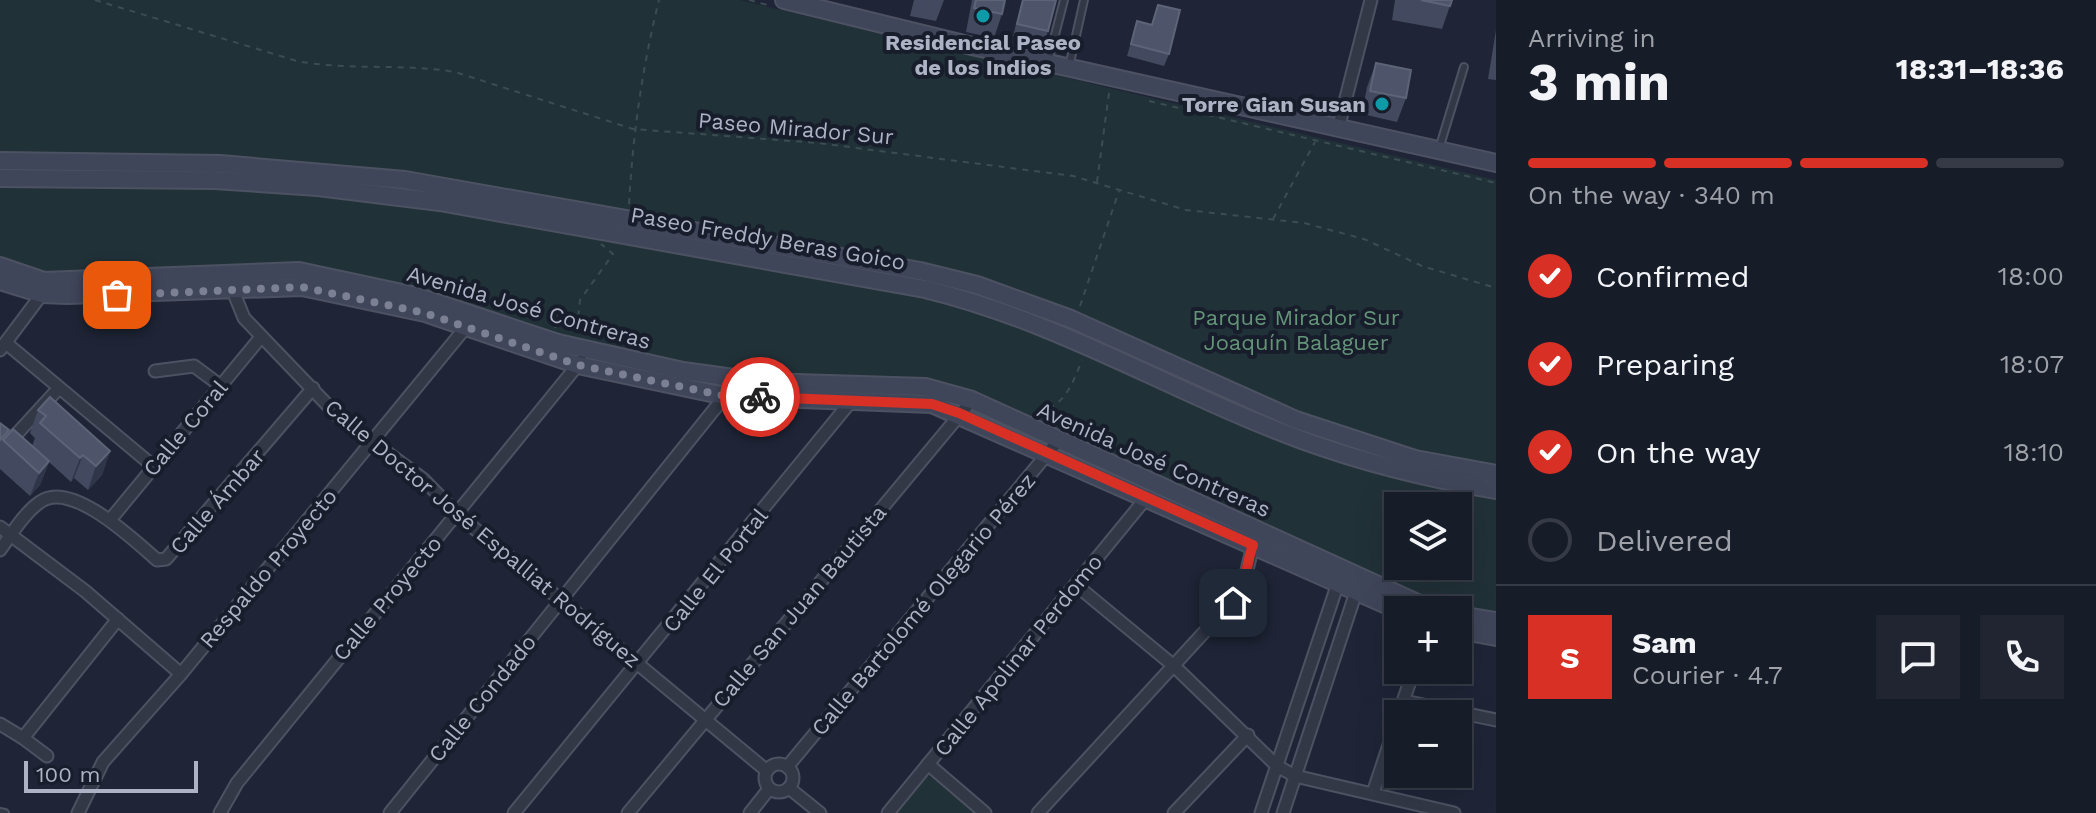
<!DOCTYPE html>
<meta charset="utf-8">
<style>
body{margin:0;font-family:"Work Sans",sans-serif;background:#202531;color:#f1f3f6;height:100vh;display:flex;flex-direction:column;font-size:30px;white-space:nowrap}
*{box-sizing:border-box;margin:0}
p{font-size:26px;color:#9ea1a8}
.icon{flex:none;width:44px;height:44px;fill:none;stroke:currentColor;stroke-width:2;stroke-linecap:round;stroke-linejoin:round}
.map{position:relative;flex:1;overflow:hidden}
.sheet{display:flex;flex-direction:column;background:#171c29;width:600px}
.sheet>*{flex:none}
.controls{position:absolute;left:1384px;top:492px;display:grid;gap:16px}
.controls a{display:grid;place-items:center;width:88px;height:88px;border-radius:0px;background:#171c29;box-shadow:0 8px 32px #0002,0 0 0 2px #363a46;font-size:40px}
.scale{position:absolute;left:24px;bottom:20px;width:174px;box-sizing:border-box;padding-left:8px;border:4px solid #adb2c4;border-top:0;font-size:22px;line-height:28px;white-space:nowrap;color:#adb2c4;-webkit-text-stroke:6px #181d2c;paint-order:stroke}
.pin{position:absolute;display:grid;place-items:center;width:68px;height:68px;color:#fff;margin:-34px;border-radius:16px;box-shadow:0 4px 12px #0006}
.courier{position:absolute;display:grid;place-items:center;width:80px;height:80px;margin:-40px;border:6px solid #d93025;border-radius:50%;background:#fff;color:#222;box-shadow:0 2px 10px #0007}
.headline em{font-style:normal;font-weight:700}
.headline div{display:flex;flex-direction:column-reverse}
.headline{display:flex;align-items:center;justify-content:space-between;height:136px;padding:0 32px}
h1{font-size:52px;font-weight:700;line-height:60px}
.bar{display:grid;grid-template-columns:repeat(4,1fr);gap:12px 8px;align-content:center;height:96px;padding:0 32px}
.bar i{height:10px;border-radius:6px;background:#363a46}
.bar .selected{background:#d93025}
.bar p{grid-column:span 4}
.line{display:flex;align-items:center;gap:20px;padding:0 32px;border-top:2px solid #363a46}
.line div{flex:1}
.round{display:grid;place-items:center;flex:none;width:84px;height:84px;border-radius:0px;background:#202531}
ol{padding:0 32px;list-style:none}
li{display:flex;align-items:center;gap:24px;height:88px}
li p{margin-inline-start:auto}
li .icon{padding:8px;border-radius:50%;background:#d93025;color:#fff;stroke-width:4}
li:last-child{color:#9ea1a8}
li i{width:44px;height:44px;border:4px solid #363a46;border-radius:50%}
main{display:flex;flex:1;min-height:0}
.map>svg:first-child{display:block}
</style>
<main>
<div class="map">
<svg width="1496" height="813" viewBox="0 0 1496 813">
<rect width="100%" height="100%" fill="#1f2537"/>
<g fill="#213138" fill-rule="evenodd">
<path d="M0,0H739L1496,180V615L1436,605L965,392L764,376L631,355L331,271L77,274L41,273L0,260ZM1398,506H1458V566H1398Z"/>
<polygon points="928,776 932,777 974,813 897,813"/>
</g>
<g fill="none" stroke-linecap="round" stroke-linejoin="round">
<g stroke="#4d5262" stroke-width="10">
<g id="lane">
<polyline points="1048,62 1064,0"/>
<polyline points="1069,67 1084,0"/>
<polyline points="1439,149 1464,67"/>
<polyline points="0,812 5,813"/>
</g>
</g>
<g stroke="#4d5262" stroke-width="15">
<g id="street">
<polyline points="1339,125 1371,0"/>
<polyline points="231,286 244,318 339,417 423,479 457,514 767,771"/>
<polyline points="6,343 153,466"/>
<polyline points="0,350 42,294"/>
<polyline points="155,371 194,366 221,386"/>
<polyline points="14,437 59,388"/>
<polyline points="110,520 261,337"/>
<polyline points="0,527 85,591 181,674"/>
<path d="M0,550C11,535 24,513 40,502C71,479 135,541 157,560L166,559L313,388"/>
<polyline points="1076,585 1174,666 1277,766 1295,776 1454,813"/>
<polyline points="1404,701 1496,720"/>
<polyline points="1401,707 1414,670"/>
<polyline points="0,724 23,738 118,619"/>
<polyline points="23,738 47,756"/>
<circle cx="779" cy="778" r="14"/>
<polyline points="928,764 985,813"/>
<polyline points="787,767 1058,441"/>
<polyline points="789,788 820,813"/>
<polyline points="1373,793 1398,718"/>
<polyline points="78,813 103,762 181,674 466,327"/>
<polyline points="220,813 237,783 581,361"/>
<polyline points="390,813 725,396 732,380"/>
<polyline points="514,813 852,400"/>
<polyline points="628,813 972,400"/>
<polyline points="750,813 769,789"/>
<polyline points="888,813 1147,497"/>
<polyline points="1038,813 1242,591 1253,545"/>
<polyline points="1174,813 1248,735"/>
<polyline points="1261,813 1340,577"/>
<polyline points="1283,813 1358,586"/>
</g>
</g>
<g stroke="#4d5262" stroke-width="20">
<g id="secondary">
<polyline points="784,0 972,46 1496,163"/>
<polyline points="0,161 220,164 405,180 920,271 977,285 1071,319 1296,420 1415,459 1496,474"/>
<path d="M0,178L214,180L318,187L440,202L925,289C1061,322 1174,393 1302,440C1365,463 1431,479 1496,490"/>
<polyline points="0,266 44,281 299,271 416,296 558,343 683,371 764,382 925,387 972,400 1433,610"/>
<polyline points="0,281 42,294 67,295 302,287 425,313 578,365 725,396 932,404 1398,610"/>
<polyline points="1458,615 1496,621"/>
<polyline points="1458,630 1496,637"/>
</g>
</g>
<g stroke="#3c4d52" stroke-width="2" stroke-dasharray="6 6" stroke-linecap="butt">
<path d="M95,0L297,61C349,71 403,63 455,72L633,129L818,143L1073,176L1186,210L1304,223L1364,239L1422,266L1496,288"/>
<polyline points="749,0 771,6"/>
<polyline points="1149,101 1496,183"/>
<polyline points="1097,182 1109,93"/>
<path d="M629,204C633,133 642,69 659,0"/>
<polyline points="1273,219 1315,142"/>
<polyline points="1080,306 1119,191"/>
<polyline points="555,328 558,324 577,328 580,300 613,254 601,244"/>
<path d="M1038,414C1066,403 1071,387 1082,360"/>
</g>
<use href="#lane" stroke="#333847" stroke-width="6"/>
<use href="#street" stroke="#333847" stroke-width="11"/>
<use href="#secondary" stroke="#40465a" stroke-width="16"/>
</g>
<g fill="#434a5f">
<polygon points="914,0 944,0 936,21 910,16"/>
<polygon points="972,0 1005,0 1002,14 994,38 966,32"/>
<polygon points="1022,0 1056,0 1048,31 1044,43 1013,36"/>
<polygon points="1395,0 1452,0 1442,29 1392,20"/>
<polygon points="1158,5 1169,54 1164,66 1127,56 1137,21 1151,25"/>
<polygon points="1496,30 1496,80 1488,79"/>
<polygon points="1376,63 1406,98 1397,122 1362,114 1367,87"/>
<polygon points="38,410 110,451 102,475 88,490 74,478 71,482 49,462 40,485 30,496 0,469 0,423 9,430 7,436 32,446 35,438 30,433"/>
</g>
<g fill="#30364a">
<polygon points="110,451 102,475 88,490 96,466"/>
<polygon points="83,455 74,478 71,482 80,458"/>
<polygon points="49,461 40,485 30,496 39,473"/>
</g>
<g fill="#4e556a" stroke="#5d6478" stroke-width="2">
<polygon points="976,0 1005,0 1002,14 974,8"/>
<polygon points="1023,0 1056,0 1048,31 1017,24"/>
<polygon points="1421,0 1452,0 1450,6"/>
<polygon points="1158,5 1180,10 1169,54 1131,44 1137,21 1152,25"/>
<polygon points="1376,63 1411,70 1406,98 1370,91"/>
<polygon points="50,397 110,451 96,466 83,455 80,458 40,423 46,416 38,410"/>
<polygon points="0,423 9,430 0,440"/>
<polygon points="13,429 49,461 39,473 3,440"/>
</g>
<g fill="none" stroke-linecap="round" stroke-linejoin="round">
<polyline stroke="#7b8193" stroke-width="8" stroke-dasharray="0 14.4" points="117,295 302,287 425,313 578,365 725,396 760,397"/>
<path stroke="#d93025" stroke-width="10" d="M760,397L932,404L959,413L1253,545C1245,566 1248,584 1233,603"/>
</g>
<g fill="#0f9aa8" stroke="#181d2c" stroke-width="3">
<circle cx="983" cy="16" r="8"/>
<circle cx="1382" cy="104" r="8"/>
</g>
<g text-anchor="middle" stroke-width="8" stroke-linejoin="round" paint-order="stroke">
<g font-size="22" font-weight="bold" fill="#adb2c4" stroke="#181d2c">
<text x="983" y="50">Residencial Paseo<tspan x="983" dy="25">de los Indios</tspan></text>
<text x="1366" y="112" text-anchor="end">Torre Gian Susan</text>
</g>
<g font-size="22" fill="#adb2c4" stroke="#181d2c">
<text transform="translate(796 128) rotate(5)" y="8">Paseo Mirador Sur</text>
<text transform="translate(768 238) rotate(10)" y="8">Paseo Freddy Beras Goico</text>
<text transform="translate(529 307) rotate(16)" y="8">Avenida José Contreras</text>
<text transform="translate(185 428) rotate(-50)" y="8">Calle Coral</text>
<text transform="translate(1154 459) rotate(24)" y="8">Avenida José Contreras</text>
<text transform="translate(217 501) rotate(-49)" y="8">Calle Ámbar</text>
<text transform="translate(483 533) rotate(40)" y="8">Calle Doctor José Espalliat Rodríguez</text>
<text transform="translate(268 568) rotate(-50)" y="8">Respaldo Proyecto</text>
<text transform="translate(715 570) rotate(-51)" y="8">Calle El Portal</text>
<text transform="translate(387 598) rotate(-50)" y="8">Calle Proyecto</text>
<text transform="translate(923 604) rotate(-50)" y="8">Calle Bartolomé Olegario Pérez</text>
<text transform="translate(799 606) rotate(-50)" y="8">Calle San Juan Bautista</text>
<text transform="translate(1018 655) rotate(-51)" y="8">Calle Apolinar Perdomo</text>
<text transform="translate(482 698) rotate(-51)" y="8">Calle Condado</text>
</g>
<g font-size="22" fill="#649578" stroke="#181d2c">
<text x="1296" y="325">Parque Mirador Sur<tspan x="1296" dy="25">Joaquín Balaguer</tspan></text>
</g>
</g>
</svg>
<div class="controls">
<a><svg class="icon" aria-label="layers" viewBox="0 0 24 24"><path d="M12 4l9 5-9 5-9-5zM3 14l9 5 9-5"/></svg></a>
<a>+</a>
<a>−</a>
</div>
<div class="scale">100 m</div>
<div class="pin" style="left:117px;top:295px;background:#ea580c"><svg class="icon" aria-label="bag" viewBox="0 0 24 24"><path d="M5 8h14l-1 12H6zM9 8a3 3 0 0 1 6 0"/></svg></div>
<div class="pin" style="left:1233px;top:603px;background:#1f2937"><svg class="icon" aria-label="home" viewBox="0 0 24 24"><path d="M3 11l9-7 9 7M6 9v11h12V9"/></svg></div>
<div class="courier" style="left:760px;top:397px"><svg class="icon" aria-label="bike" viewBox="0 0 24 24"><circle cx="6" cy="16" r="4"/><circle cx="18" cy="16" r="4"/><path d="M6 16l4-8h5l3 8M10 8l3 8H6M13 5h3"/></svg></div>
</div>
<section class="sheet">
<div class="headline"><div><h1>3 min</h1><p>Arriving in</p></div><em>18:31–18:36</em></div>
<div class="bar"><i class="selected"></i><i class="selected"></i><i class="selected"></i><i></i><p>On the way · 340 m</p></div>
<ol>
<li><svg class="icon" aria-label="check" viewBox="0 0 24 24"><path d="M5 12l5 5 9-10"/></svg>Confirmed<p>18:00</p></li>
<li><svg class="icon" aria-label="check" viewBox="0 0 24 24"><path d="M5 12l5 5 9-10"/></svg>Preparing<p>18:07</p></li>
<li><svg class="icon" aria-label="check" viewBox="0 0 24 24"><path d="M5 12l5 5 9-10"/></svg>On the way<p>18:10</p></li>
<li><i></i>Delivered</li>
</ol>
<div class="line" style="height:144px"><b class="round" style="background:#d93025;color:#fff">S</b><div><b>Sam</b><p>Courier · 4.7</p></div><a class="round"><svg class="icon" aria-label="chat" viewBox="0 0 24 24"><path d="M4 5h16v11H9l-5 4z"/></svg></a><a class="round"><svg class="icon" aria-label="phone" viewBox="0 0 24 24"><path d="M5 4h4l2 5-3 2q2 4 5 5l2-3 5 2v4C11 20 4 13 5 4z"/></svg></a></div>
</section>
</main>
